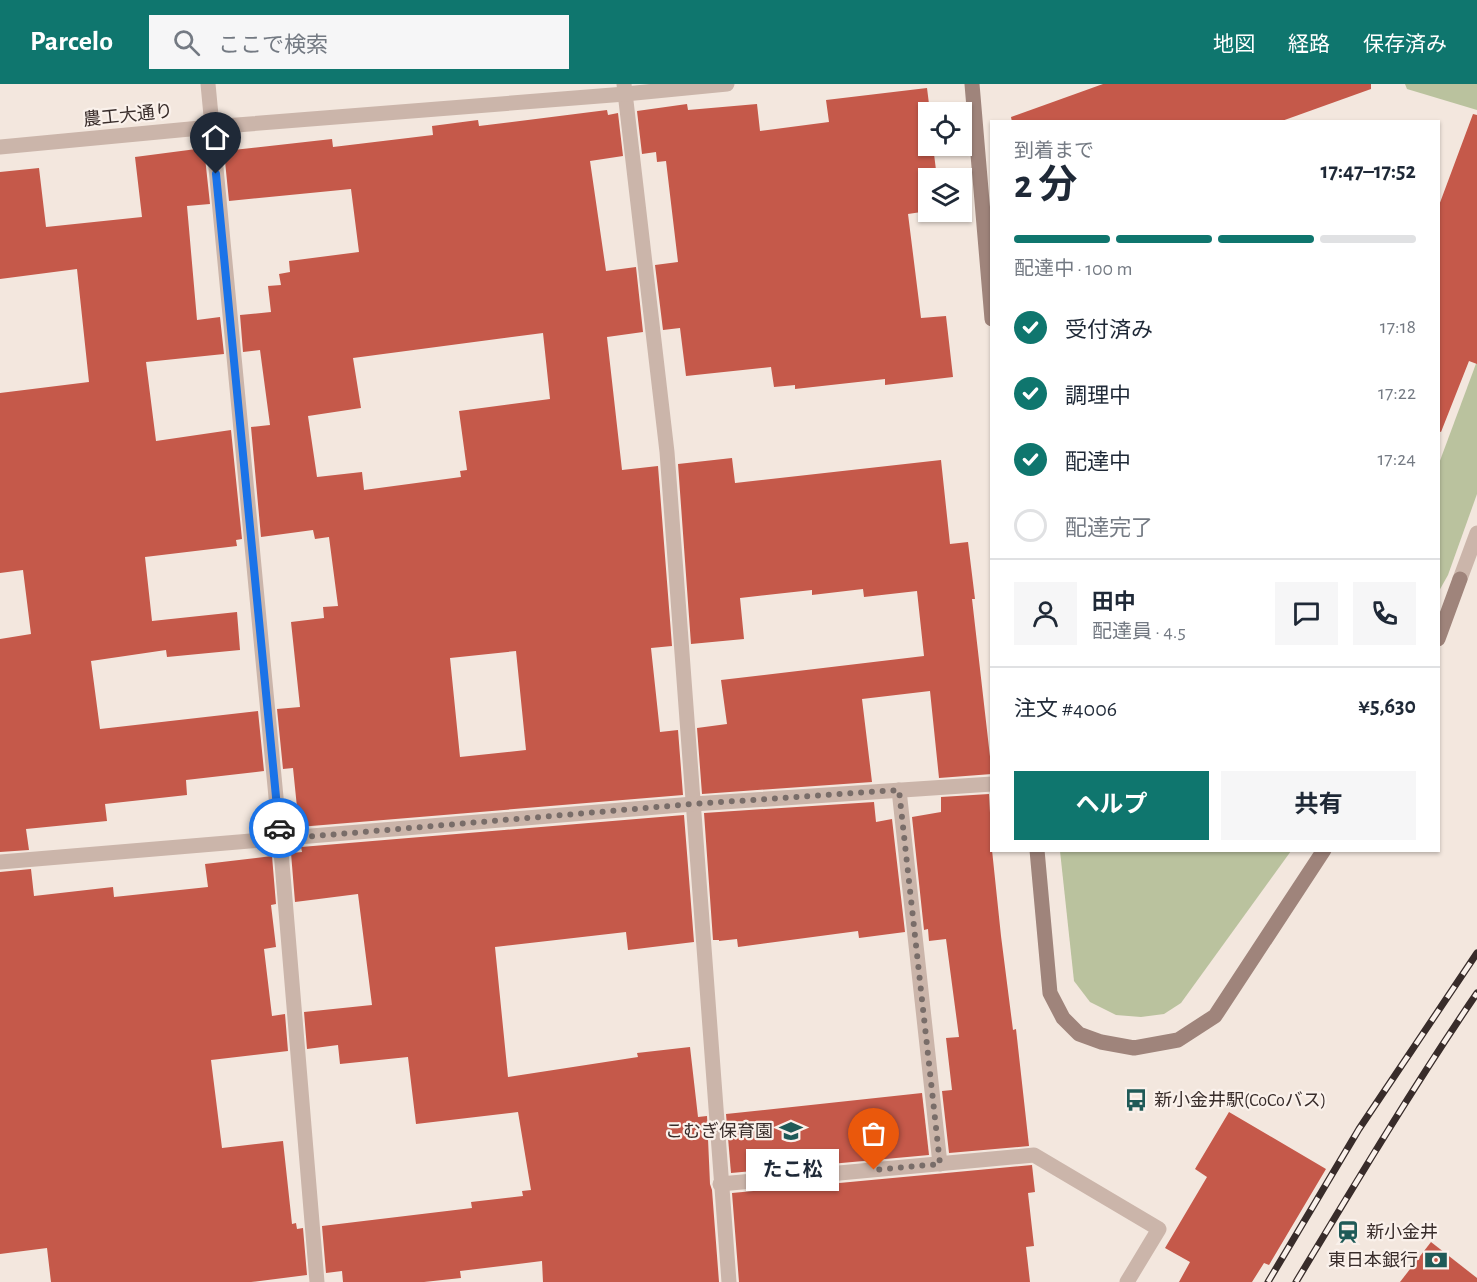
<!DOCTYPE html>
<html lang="ja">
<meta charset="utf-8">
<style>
body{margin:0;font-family:"Alegreya Sans","Noto Sans JP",sans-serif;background:#f6f6f7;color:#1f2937;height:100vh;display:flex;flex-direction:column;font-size:22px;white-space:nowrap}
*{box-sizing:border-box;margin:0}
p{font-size:20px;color:#747a83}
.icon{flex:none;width:33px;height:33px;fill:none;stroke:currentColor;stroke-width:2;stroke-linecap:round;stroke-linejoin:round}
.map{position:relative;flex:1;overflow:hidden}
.details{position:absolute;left:990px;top:36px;width:450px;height:732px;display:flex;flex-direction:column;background:#fff;border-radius:0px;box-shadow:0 2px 4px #0004}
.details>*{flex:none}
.tools{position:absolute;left:918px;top:18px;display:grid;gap:12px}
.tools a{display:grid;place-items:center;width:54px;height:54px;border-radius:0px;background:#fff;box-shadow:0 2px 4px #0004;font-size:30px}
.pin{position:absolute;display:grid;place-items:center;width:51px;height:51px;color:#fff;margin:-62px -26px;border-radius:50% 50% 50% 0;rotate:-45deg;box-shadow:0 0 6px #0007}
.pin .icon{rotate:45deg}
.courier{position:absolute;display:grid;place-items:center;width:60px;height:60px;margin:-30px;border:4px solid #1a73e8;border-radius:50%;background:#fff;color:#222;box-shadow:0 2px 8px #0007}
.bubble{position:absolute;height:42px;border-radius:0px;background:#fff;box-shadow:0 2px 4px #0004;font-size:20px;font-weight:700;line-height:42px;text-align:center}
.summary em{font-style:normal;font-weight:700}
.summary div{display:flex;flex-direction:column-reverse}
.summary{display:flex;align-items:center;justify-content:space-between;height:102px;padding:0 24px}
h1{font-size:39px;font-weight:700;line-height:45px}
.bar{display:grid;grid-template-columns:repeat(4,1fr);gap:9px 6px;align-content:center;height:72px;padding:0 24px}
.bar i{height:8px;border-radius:4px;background:#e0e1e3}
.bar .active{background:#0f766e}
.bar p{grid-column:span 4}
.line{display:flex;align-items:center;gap:15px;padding:0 24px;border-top:2px solid #e0e1e3}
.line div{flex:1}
.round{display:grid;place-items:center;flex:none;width:63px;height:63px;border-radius:0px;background:#f6f6f7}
ol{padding:0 24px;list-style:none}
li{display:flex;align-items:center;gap:18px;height:66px}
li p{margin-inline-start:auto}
li .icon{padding:6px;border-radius:50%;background:#0f766e;color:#fff;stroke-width:4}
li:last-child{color:#747a83}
li i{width:33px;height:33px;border:3px solid #e0e1e3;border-radius:50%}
.button{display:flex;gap:12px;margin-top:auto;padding:12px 24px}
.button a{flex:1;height:69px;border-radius:0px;background:#0f766e;color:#fff;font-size:24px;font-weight:700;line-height:69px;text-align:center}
.button a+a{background:#f6f6f7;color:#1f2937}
header{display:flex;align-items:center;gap:36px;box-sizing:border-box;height:84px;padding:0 30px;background:#0f766e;color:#fff}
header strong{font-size:28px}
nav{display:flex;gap:33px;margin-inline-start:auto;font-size:21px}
.search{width:420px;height:54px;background:#f6f6f7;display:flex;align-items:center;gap:15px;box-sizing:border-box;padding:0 21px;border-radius:0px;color:#747a83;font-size:22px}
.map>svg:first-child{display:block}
</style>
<header>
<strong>Parcelo</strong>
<div class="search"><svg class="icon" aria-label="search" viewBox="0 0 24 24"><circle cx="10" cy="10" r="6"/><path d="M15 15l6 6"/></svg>ここで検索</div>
<nav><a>地図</a><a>経路</a><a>保存済み</a></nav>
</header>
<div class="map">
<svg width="1477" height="1198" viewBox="0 0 1477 1198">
<rect width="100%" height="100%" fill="#f3e7de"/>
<g fill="#bac29e">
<polygon points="1405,0 1477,0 1477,26 1407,5"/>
<polygon points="1477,277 1477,410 1448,491 1439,507 1438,382"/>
<polygon points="1060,767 1060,766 1291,767 1181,919 1164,930 1141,933 1116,931 1090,918 1074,897"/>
</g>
<g fill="#c5594a" fill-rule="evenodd">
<polygon points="1103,0 1371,0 1371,5 1279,38 1012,38 1011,33"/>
<polygon points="927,4 930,28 928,62 933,62 937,94 928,94 928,127 908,130 921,234 946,232 953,293 885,301 885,295 795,305 795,301 774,303 771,283 686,292 680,244 663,246 655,181 678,178 666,77 657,78 656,68 642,70 637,27 687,20 688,26 757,20 760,47 829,38 826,16"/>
<path d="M607,26L608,31L618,29L623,72L590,77L606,187L636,183L643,248L607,253L622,386L658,382L672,562L651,564L660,648L678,646L683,711L299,743L293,684L283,685L277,625L300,623L291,538L324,534L323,523L338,522L329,453L315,455L313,446L261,453L251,343L270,341L260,266L243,268L240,231L271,228L268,202L281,201L279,190L290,188L289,177L359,168L351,105L229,117L224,67L332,55L333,63L433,51L432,42L478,36L479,42ZM543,249L550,315L459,327L467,386L460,387L461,393L364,406L362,388L317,393L308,332L361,324L353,274ZM516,567L526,666L460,673L450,574Z"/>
<polygon points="1473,30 1477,31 1477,280 1469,277 1441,348 1438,347 1438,124"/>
<polygon points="204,64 210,120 187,122 197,236 220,233 224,270 146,278 156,357 231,346 242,455 236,456 237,462 145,473 152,537 237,528 240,566 167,573 166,566 91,577 100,645 258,627 264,687 186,696 187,711 105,720 107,737 26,745 29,766 0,768 0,555 31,550 23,486 0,489 0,309 89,298 77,185 0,195 0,88 39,84 46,143 142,133 135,73"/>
<polygon points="732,374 735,399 941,376 950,460 968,458 975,515 972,515 992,690 939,694 930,607 862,615 872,698 702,710 697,644 727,640 721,596 924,572 917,507 864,513 863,505 812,511 812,506 740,514 744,555 691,560 678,380"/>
<polygon points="989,710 992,766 1001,852 1013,946 1016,945 1029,1062 949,1069 942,1007 952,1006 946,954 959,953 946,855 929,857 928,845 924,846 912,733 941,728 941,713"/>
<polygon points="874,718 876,738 892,735 905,848 859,854 858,847 738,863 737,855 719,857 719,856 713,856 704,729"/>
<polygon points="684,731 694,858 628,866 626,848 495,863 508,993 638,973 637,969 690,963 698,1033 707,1032 710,1100 712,1106 719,1198 543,1198 542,1177 460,1187 461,1194 424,1198 343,1198 342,1187 326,1189 322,1142 472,1124 471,1118 523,1112 522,1107 531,1106 518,1028 416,1040 408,973 340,980 338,961 307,965 304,928 372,921 358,810 295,818 291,769 302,768 301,763"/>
<polygon points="272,772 276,820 271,821 276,863 264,865 272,932 285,930 288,967 211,976 222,1064 283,1057 292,1140 296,1139 297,1145 303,1144 307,1191 251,1198 51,1198 47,1164 0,1170 0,788 31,785 34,812 113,803 114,813 208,803 205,780"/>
<polygon points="922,1009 929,1071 731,1089 726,1030"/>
<polygon points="1229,1028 1326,1085 1269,1181 1264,1179 1252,1198 1179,1198 1190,1178 1165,1164 1207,1093 1195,1085"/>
<polygon points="1032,1081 1035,1108 1028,1109 1034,1162 1026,1163 1030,1198 739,1198 732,1109"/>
<polygon points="1431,1158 1477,1194 1477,1198 1400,1198"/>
</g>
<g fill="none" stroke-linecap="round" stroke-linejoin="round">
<g stroke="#cbb5aa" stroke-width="15">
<polyline points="899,706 940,1080"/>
<polyline points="693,720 992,700"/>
<polyline points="720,1100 1034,1071 1159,1145 1127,1198"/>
</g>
<g stroke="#cbb5aa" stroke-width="15">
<polyline points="208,0 280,755 317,1198"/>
<polyline points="624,0 667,368 729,1198"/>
<polyline points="0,63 211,43 625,10 727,0"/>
<polyline points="1460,495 1477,449"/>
<polyline points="0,778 693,720"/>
</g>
<g stroke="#9f847b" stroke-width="15">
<polyline points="972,0 992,235"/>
<polyline points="1438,555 1460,495"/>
<polyline points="1037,766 1050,909 1063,934 1079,950 1101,958 1134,964 1178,956 1215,932 1324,766"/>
</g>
<g stroke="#382c2a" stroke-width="7">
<g id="rail">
<polyline points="1268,1198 1359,1045 1477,869"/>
<path d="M1296,1198C1355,1100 1413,1003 1477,909"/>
</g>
</g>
<use href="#rail" stroke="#faf1eb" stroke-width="4.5" stroke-dasharray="14" stroke-linecap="butt"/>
</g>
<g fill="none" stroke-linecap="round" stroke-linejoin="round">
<polyline stroke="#796d69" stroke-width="6" stroke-dasharray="0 10.8" points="279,744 280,755 693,720 899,706 940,1080 874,1086"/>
<polyline stroke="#1a73e8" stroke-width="8" points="216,90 279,744"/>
</g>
<defs>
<g id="bus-bare" transform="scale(1.8)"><path d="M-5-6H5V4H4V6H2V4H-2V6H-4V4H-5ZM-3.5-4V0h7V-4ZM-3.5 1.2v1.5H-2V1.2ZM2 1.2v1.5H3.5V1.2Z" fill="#1f5a57" stroke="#faf1eb" stroke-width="2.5" paint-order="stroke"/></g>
<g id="school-bare" transform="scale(1.8)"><path d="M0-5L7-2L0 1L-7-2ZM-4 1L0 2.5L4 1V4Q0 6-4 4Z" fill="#1f5a57" stroke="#faf1eb" stroke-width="2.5" paint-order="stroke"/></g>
<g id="station-bare" transform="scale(1.8)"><path d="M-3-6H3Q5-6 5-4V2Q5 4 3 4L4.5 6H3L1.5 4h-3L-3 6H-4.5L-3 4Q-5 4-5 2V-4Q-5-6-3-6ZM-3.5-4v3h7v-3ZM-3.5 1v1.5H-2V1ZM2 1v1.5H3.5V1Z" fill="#1f5a57" stroke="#faf1eb" stroke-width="2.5" paint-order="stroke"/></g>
<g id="bank-bare" transform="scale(1.8)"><path d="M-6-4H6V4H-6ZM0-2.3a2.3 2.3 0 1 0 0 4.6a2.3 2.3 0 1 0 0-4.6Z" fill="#1f5a57" stroke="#faf1eb" stroke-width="2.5" paint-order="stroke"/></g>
</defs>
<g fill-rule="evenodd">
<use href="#bus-bare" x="1136" y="1016"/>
<use href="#school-bare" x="791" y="1047"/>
<use href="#station-bare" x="1348" y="1148"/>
<use href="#bank-bare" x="1436" y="1176"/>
</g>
<g text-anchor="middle" stroke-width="4.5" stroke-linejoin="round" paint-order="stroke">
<g font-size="18" fill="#382c2a" stroke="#faf1eb">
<text transform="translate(128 31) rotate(-6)" y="6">農工大通り</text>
</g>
<g font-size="18" fill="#382c2a" stroke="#faf1eb" text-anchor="start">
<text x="1154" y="1022">新小金井駅(CoCoバス)</text>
<text x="773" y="1053" text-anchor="end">こむぎ保育園</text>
<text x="1366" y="1154">新小金井</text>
<text x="1418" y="1182" text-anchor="end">東日本銀行</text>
</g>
</g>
</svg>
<div class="tools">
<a><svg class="icon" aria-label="locate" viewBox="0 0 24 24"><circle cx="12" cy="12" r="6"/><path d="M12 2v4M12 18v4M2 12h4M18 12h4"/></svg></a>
<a><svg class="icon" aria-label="layers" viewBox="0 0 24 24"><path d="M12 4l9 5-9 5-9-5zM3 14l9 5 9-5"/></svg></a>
</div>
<div class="pin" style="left:874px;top:1086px;background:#ea580c"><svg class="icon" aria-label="bag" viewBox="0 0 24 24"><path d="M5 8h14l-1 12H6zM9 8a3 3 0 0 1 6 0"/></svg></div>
<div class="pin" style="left:216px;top:90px;background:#1f2937"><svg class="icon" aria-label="home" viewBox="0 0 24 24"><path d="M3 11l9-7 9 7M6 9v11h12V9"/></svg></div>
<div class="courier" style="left:279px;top:744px"><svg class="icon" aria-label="car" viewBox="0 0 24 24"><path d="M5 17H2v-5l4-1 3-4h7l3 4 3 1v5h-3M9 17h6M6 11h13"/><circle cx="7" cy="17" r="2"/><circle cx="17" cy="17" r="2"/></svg></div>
<div class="bubble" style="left:746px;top:1065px;width:93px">たこ松</div>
<section class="details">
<div class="summary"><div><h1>2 分</h1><p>到着まで</p></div><em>17:47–17:52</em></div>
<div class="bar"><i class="active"></i><i class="active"></i><i class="active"></i><i></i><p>配達中 · 100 m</p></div>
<ol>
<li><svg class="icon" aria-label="check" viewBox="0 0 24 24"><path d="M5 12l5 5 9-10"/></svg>受付済み<p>17:18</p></li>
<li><svg class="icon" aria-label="check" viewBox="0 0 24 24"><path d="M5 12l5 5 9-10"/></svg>調理中<p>17:22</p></li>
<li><svg class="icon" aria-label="check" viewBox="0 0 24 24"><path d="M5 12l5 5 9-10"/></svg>配達中<p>17:24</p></li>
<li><i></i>配達完了</li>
</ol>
<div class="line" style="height:108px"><a class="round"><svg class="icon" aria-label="person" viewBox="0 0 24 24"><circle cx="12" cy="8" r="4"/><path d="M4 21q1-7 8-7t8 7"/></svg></a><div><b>田中</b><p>配達員 · 4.5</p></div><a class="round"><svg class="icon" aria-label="chat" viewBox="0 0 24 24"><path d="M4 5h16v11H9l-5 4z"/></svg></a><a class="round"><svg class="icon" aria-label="phone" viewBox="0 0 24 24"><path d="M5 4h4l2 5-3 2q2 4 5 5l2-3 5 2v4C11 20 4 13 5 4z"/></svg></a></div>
<div class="line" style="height:78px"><div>注文 #4006</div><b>¥5,630</b></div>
<div class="button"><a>ヘルプ</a><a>共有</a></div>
</section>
</div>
